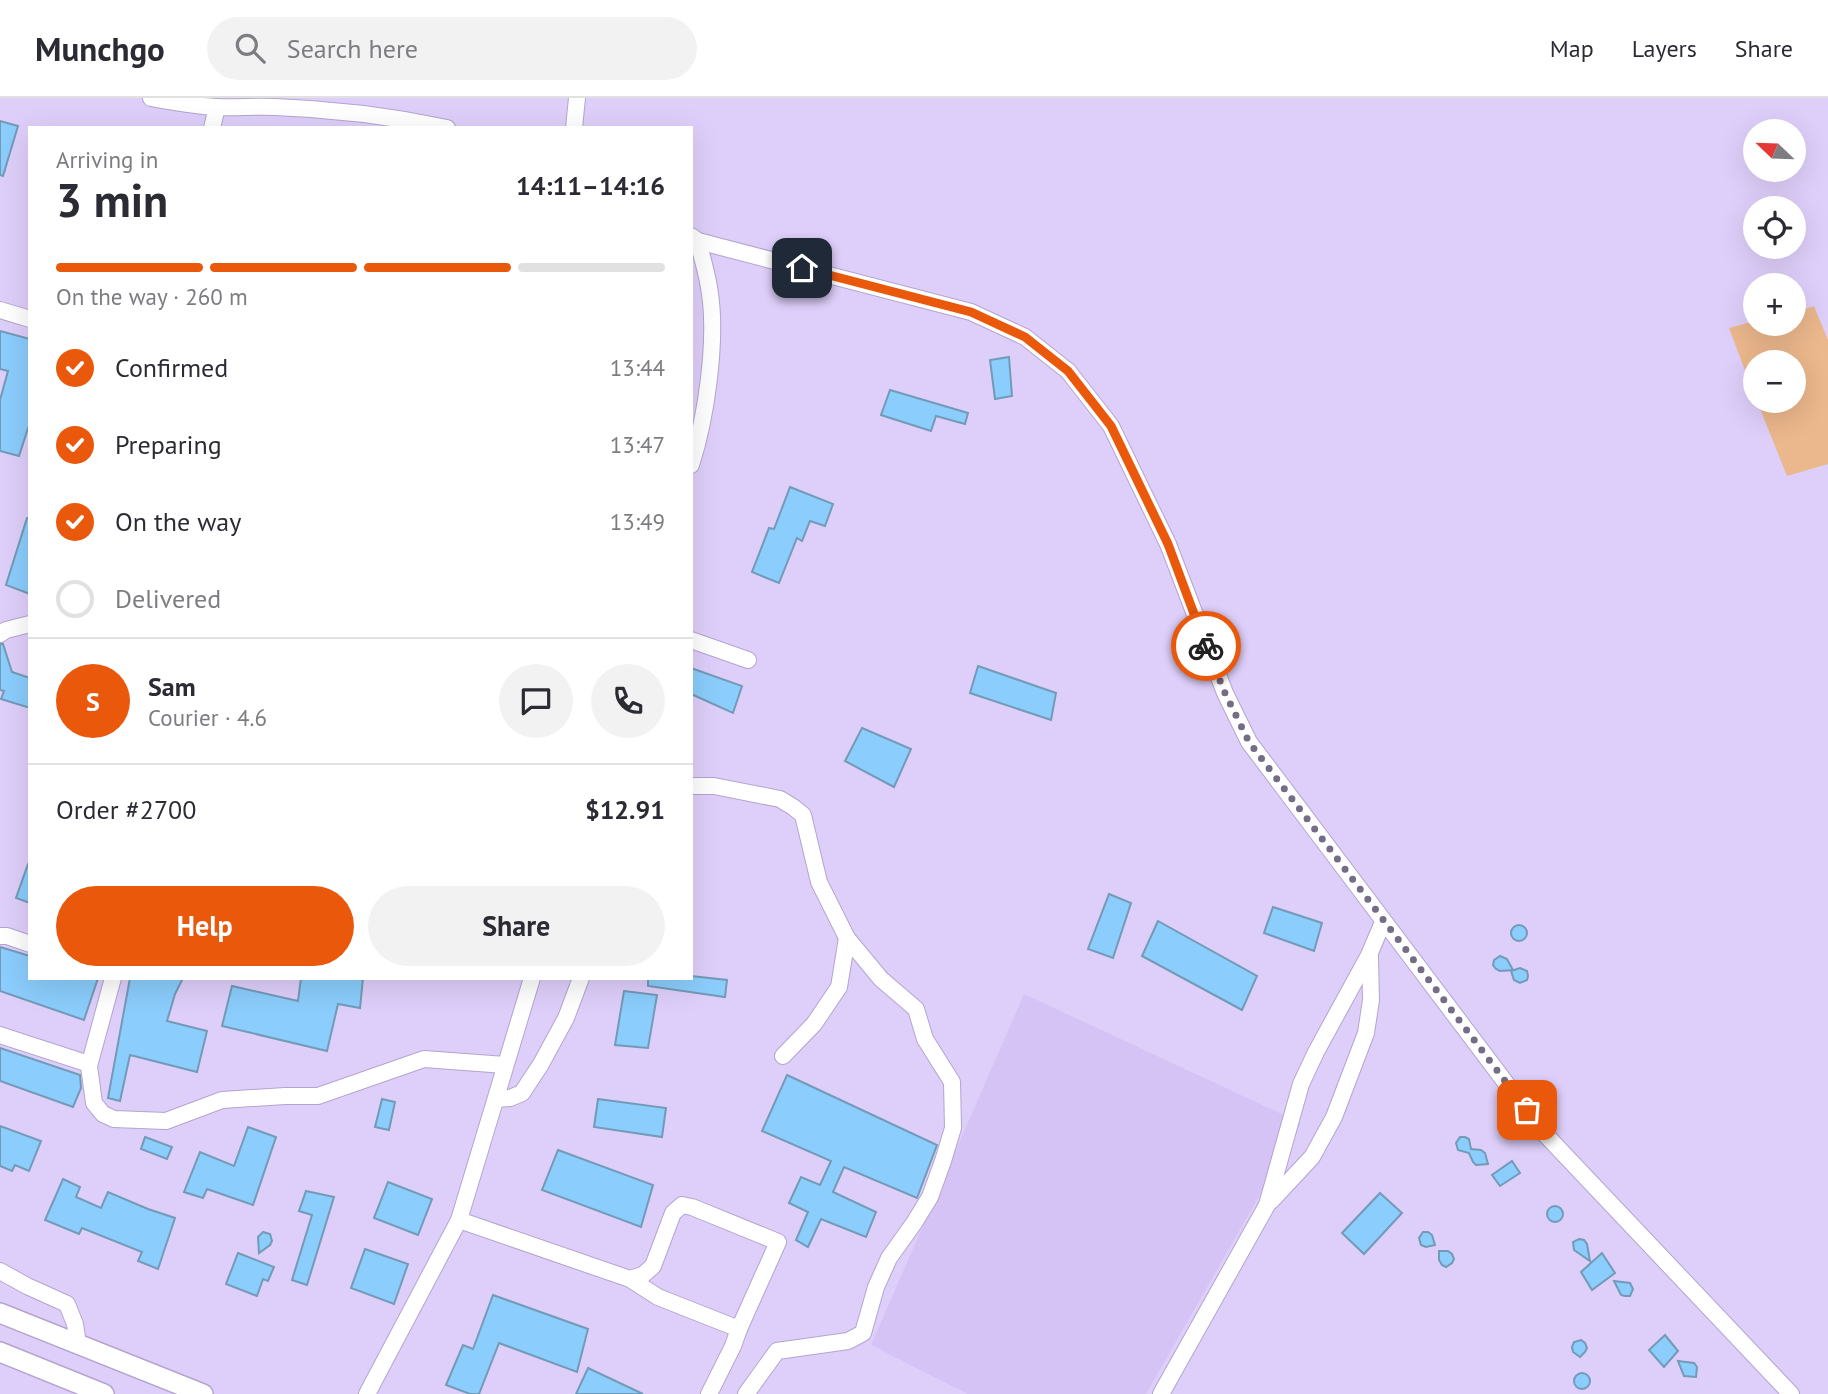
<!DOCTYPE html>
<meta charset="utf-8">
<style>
body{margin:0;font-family:"PT Sans",sans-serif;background:#f2f2f3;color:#2b2b33;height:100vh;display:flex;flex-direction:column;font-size:26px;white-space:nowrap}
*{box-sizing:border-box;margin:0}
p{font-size:23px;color:#7c7c81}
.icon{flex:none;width:38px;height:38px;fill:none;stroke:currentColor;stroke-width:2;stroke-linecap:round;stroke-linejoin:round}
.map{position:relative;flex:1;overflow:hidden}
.details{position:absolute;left:28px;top:28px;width:665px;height:854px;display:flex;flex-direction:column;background:#fff;border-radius:0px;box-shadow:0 7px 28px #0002}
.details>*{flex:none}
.needle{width:46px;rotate:293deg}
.controls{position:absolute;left:1743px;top:21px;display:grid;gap:14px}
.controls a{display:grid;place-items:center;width:63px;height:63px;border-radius:50%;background:#fff;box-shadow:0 7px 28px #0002;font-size:35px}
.pin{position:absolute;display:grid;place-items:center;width:60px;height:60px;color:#fff;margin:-30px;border-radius:14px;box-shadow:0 4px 10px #0006}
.courier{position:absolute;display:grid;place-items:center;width:70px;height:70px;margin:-35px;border:5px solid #ea580c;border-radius:50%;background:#fff;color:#222;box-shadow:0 2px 9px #0007}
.headline em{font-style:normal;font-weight:700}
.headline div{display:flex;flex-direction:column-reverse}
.headline{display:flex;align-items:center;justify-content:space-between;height:119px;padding:0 28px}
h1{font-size:46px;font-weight:700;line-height:52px}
.bar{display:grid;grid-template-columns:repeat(4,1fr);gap:10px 7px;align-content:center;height:84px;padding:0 28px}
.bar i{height:9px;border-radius:5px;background:#e1e1e2}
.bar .active{background:#ea580c}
.bar p{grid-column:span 4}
.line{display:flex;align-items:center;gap:18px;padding:0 28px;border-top:2px solid #e1e1e2}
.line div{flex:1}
.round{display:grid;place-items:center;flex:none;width:74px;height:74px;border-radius:37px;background:#f2f2f3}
ol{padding:0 28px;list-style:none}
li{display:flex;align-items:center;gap:21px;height:77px}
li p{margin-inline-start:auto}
li .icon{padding:7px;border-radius:50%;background:#ea580c;color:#fff;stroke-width:4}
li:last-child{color:#7c7c81}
li i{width:38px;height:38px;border:4px solid #e1e1e2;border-radius:50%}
.primary-button{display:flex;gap:14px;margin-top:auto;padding:14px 28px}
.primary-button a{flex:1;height:80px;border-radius:42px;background:#ea580c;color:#fff;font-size:28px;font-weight:700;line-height:80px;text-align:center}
.primary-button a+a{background:#f2f2f3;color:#2b2b33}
header{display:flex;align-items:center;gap:42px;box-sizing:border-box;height:98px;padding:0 35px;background:#fff;border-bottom:2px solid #e1e1e2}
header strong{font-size:33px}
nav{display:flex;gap:38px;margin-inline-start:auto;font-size:24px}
.search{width:490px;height:63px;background:#f2f2f3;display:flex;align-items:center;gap:18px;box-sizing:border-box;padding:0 24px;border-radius:38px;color:#7c7c81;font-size:26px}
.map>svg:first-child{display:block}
</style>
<header>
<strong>Munchgo</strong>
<div class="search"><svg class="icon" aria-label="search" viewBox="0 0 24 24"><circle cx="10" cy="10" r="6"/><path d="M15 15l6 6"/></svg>Search here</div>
<nav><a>Map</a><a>Layers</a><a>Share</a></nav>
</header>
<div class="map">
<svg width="1828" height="1296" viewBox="0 0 1828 1296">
<rect width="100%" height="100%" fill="#decffa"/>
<polygon fill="#d4c3f4" points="1024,896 1301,1025 1146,1296 968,1296 871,1247"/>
<polygon fill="#ebb78c" points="1814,208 1828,242 1828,366 1787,378 1757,303 1794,303 1794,264 1755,264 1755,299 1729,230 1755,223 1755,226 1794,226 1794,214"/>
<g fill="#8bcdfc" stroke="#739ab7" stroke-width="2">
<polygon points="0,23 18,28 3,78 0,77"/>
<polygon points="0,233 30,241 30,324 19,358 0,353 0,302 8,273 0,271"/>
<polygon points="1009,259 1012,298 995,301 990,262"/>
<polygon points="890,292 968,315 965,326 936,318 931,333 881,317"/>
<polygon points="790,389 833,406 825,428 810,423 802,443 797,440 779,485 752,474 769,430 774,431"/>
<polygon points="27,420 30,420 30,496 6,487"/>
<polygon points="0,546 3,546 12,574 30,580 30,610 1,601 4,593 0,592"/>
<polygon points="978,568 1056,595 1051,622 970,595"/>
<polygon points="691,570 742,588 733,615 691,596"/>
<polygon points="862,630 911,651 894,689 845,663"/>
<polygon points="28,766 30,766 30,805 16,800"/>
<polygon points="1109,796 1131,805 1113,860 1088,851"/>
<polygon points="1273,809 1322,825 1314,853 1264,835"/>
<polygon points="1158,823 1257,878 1242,912 1142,858"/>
<circle cx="1519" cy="835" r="8"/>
<polygon points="0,849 30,858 30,880 98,880 84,922 0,893"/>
<polygon points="1500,858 1507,861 1513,872 1500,873 1496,871 1493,867 1494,862"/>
<polygon points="1520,870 1527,873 1528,878 1527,882 1520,885 1514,882 1511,873"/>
<polygon points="691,878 727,882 725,899 648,888 648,880 691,880"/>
<polygon points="130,880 183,880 175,896 167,923 207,933 197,974 130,957 120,1003 108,1000"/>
<polygon points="301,880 363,880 360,910 338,906 327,953 222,928 232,888 298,903"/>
<polygon points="624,893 657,897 648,950 615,947"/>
<polygon points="0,950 80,977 81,990 73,1009 0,983"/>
<polygon points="787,977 937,1047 917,1100 844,1069 833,1094 876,1114 866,1139 821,1121 808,1149 796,1142 808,1114 789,1105 801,1079 820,1087 831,1063 762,1033"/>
<polygon points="382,1001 395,1004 389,1032 375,1029"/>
<polygon points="598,1001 666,1010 662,1039 594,1029"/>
<polygon points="0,1028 41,1043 29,1073 15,1067 12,1073 0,1068"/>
<polygon points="248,1029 276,1039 253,1107 207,1091 203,1100 184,1094 200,1054 234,1068"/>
<polygon points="145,1039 172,1049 167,1061 141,1051"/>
<polygon points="1460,1039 1465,1039 1469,1041 1471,1051 1481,1052 1485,1055 1488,1066 1476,1067 1473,1064 1469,1055 1458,1052 1456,1045"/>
<polygon points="558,1052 653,1087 641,1129 542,1092"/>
<polygon points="1512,1063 1520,1075 1500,1088 1492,1077"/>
<polygon points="63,1081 80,1089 76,1099 101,1110 108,1094 148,1111 175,1120 158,1171 138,1163 142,1154 82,1130 79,1136 45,1122"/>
<polygon points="388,1084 432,1101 418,1137 374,1120"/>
<polygon points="306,1093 334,1099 307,1187 292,1182 312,1117 299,1113"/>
<polygon points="1380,1095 1402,1115 1364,1156 1342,1135"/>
<circle cx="1555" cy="1116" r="8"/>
<polygon points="263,1134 270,1136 272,1143 270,1147 259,1155 258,1139"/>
<polygon points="1423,1134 1428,1134 1432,1137 1435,1147 1426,1149 1421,1147 1419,1140"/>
<polygon points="1579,1141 1584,1142 1587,1146 1590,1163 1574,1152 1573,1144"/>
<polygon points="365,1151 408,1166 394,1206 351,1190"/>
<polygon points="1439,1153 1448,1153 1452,1156 1454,1161 1452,1165 1446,1169 1442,1167 1439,1162"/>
<polygon points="238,1155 274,1169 268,1183 263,1181 257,1198 226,1186"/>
<polygon points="1602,1155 1615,1175 1592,1192 1581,1174"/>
<polygon points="1614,1183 1630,1185 1633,1191 1630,1198 1625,1198 1621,1197"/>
<polygon points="493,1197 588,1231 577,1274 499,1245 479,1296 470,1296 446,1287 463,1247 473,1251"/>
<polygon points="1665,1237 1678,1253 1664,1269 1649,1252"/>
<polygon points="1581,1242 1585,1245 1587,1250 1585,1254 1580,1259 1573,1254 1572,1249 1574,1244"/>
<polygon points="1678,1263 1694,1265 1697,1269 1696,1279 1684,1278"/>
<polygon points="588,1270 643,1296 576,1296"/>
<circle cx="1582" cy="1283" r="8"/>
</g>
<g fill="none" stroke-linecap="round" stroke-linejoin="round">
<g stroke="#b3a5ce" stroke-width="18">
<g id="minor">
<path d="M151,0C172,4 194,8 216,9C235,10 255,8 275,9C333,11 390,18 447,30"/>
<polyline points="212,30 217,9"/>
<polyline points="574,30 577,0"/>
<polyline points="691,138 698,143 971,214 1025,239 1068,273 1111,328 1168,446 1225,595 1249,644 1542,1033 1791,1296"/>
<polyline points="0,212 30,221"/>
<path d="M691,367C706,321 717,244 710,196C708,178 702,160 698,143"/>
<polyline points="0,536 6,532 30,526"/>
<polyline points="691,542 748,562"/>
<polyline points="691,688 714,688 780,701 793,709 803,717 819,784 847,840 881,881 916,911 925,941 952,984 953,1030 943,1063 930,1099 914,1125 889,1160 876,1189 863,1235 848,1243 777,1253 746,1296"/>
<polyline points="0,838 7,838 30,846"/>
<polyline points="113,880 89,968 94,1005 103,1016 114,1021 166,1023 222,1002 285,998 318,998 424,961 505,967"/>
<polyline points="0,937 89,966"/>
<polyline points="783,958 814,926 839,889 847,840"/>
<polyline points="496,1001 510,1000 522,995 541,966 566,920 581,880"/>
<polyline points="1271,1103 1312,1059 1334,1019 1366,935 1371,902 1370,859"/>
<polyline points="459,1122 630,1181 643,1177 653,1168 673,1115 682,1107 692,1109 778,1144 739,1231 733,1248 709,1296"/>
<polyline points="0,1173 27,1188 67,1206 75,1226 78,1246"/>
<polyline points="630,1181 658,1199 739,1231"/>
<polyline points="367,1296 459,1122 532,880"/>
<polyline points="1161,1296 1267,1107 1301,986 1316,954 1369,857 1383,824"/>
</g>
</g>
<g stroke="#b3a5ce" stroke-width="22">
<g id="major">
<polyline points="0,1215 203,1296"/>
<polyline points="0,1254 104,1296"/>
</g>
</g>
<use href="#minor" stroke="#fff" stroke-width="16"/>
<use href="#major" stroke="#fff" stroke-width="19"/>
</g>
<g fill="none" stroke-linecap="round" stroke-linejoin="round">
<polyline stroke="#756c86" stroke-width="7" stroke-dasharray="0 12.6" points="1206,548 1225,595 1249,644 1527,1012"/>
<polyline stroke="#ea580c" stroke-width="9" points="802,170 971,214 1025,239 1068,273 1111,328 1168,446 1206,548"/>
</g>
</svg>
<div class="controls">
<a><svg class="needle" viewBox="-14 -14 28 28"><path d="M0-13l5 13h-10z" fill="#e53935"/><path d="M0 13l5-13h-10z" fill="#7c7c81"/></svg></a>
<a><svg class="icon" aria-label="locate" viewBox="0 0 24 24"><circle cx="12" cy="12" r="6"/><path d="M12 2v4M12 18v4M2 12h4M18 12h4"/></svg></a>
<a>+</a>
<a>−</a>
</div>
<div class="pin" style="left:1527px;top:1012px;background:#ea580c"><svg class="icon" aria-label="bag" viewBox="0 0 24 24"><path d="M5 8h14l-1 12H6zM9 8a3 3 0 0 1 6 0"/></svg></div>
<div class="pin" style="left:802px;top:170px;background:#1f2937"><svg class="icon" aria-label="home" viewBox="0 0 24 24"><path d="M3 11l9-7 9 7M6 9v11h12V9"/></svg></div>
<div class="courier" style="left:1206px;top:548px"><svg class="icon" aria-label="bike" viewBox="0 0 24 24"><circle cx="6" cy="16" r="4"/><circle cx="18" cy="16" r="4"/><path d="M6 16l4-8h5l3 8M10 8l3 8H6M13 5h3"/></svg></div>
<section class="details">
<div class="headline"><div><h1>3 min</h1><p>Arriving in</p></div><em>14:11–14:16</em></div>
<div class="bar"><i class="active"></i><i class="active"></i><i class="active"></i><i></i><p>On the way · 260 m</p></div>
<ol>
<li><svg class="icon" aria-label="check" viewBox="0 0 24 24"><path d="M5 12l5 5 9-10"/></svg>Confirmed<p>13:44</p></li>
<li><svg class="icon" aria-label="check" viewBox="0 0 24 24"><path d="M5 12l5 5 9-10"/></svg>Preparing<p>13:47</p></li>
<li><svg class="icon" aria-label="check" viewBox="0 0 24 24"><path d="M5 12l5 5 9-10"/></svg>On the way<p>13:49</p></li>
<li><i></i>Delivered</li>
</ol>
<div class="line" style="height:126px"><b class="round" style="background:#ea580c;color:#fff">S</b><div><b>Sam</b><p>Courier · 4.6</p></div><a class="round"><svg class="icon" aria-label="chat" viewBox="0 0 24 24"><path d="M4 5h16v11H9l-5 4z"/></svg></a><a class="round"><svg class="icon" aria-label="phone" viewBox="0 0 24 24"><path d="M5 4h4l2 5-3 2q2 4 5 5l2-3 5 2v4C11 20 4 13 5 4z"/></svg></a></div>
<div class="line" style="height:91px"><div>Order #2700</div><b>$12.91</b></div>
<div class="primary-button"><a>Help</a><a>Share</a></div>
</section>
</div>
